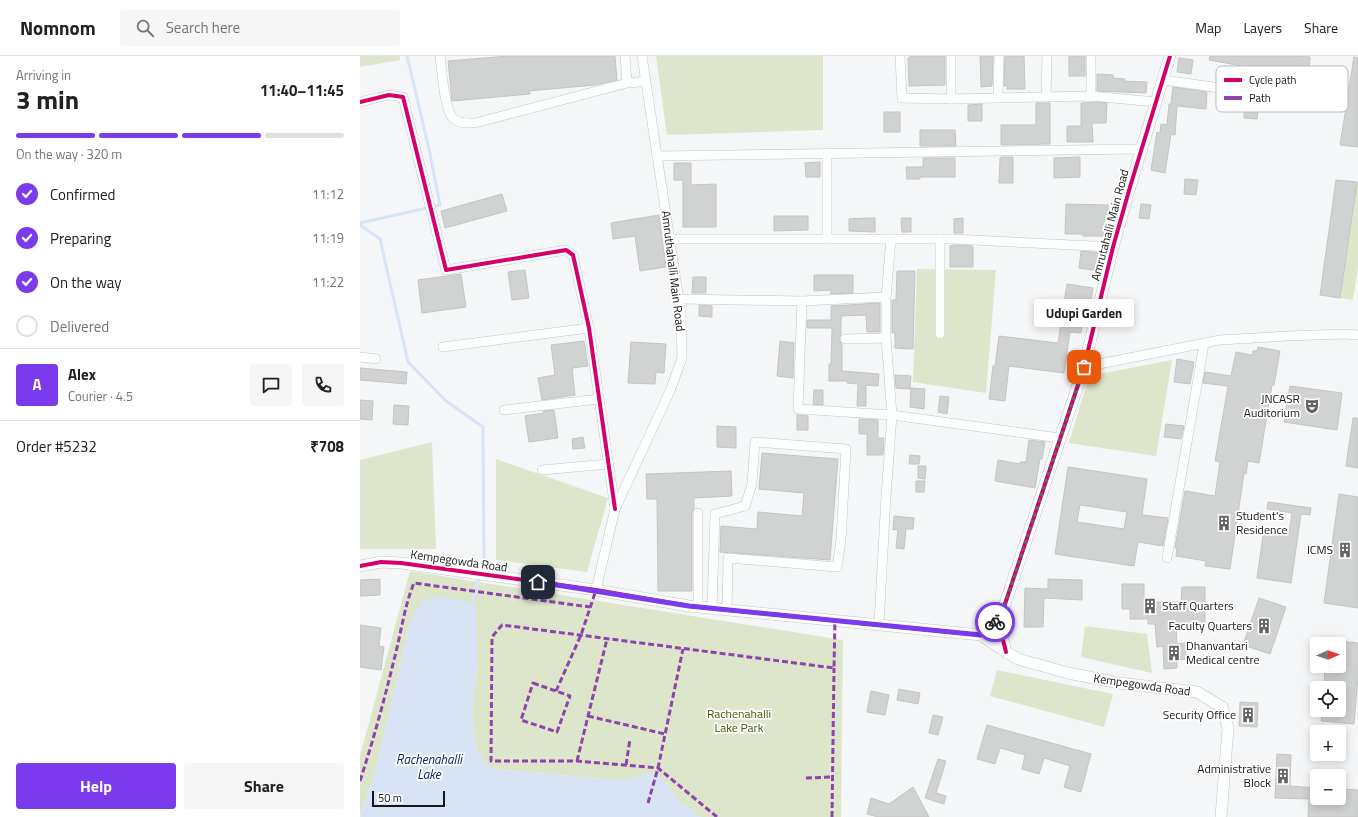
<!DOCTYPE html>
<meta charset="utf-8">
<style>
body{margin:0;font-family:"Titillium Web",sans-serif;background:#f6f6f6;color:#202124;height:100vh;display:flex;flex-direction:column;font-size:15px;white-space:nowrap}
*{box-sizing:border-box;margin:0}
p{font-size:13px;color:#757577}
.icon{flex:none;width:22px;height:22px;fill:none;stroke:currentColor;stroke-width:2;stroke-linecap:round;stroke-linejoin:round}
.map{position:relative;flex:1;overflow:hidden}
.side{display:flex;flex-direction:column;background:#fff;width:360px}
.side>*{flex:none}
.needle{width:26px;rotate:88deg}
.tools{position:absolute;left:950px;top:581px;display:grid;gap:8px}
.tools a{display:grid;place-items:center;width:36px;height:36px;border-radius:4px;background:#fff;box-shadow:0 2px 10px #0003;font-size:20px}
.scale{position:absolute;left:12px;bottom:10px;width:73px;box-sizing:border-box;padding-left:4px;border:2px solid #151617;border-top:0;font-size:11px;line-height:14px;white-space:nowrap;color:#151617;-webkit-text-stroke:3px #fff;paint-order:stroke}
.pin{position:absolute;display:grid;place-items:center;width:34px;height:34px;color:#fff;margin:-17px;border-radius:8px;box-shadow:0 2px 6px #0006}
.courier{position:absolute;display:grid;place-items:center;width:40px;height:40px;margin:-20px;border:3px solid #7c3aed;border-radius:50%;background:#fff;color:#222;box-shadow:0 1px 5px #0007}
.bubble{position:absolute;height:28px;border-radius:4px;background:#fff;box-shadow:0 2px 10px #0003;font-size:13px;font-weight:700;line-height:28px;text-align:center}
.overview em{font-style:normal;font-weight:700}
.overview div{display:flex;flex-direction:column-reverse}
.overview{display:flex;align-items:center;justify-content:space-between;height:68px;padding:0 16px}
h1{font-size:26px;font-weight:700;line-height:30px}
.bar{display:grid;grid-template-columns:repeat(4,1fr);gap:6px 4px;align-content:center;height:48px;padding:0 16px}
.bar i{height:5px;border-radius:3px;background:#e0e0e0}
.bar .selected{background:#7c3aed}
.bar p{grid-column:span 4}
.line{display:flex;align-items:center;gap:10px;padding:0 16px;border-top:1px solid #e0e0e0}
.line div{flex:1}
.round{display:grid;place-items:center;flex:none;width:42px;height:42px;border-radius:4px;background:#f6f6f6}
ol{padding:0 16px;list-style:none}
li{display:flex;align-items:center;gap:12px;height:44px}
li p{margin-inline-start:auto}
li .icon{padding:4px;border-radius:50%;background:#7c3aed;color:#fff;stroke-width:4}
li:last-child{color:#757577}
li i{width:22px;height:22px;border:2px solid #e0e0e0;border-radius:50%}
.primary-button{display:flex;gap:8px;margin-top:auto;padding:8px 16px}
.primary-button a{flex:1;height:46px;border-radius:4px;background:#7c3aed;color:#fff;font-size:16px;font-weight:700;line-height:46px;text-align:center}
.primary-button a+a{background:#f6f6f6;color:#202124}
header{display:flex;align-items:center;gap:24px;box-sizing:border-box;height:56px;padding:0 20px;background:#fff;border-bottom:1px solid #e0e0e0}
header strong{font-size:19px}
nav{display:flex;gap:22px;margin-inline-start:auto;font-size:14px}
.search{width:280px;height:36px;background:#f6f6f6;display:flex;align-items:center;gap:10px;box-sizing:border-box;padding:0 14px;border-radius:4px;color:#757577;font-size:15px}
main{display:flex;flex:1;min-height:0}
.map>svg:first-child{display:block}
</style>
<header>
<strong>Nomnom</strong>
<div class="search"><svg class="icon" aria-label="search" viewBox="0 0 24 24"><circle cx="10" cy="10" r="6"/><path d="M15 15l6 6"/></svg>Search here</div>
<nav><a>Map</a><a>Layers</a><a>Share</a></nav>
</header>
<main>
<section class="side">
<div class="overview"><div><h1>3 min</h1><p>Arriving in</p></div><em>11:40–11:45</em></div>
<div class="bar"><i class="selected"></i><i class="selected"></i><i class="selected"></i><i></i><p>On the way · 320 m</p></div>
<ol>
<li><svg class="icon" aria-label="check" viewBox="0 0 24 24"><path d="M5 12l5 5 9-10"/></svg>Confirmed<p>11:12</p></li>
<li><svg class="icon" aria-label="check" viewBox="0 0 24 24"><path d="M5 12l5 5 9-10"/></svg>Preparing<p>11:19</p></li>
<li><svg class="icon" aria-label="check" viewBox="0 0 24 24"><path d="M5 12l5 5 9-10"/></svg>On the way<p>11:22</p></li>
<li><i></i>Delivered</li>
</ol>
<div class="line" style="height:72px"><b class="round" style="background:#7c3aed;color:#fff">A</b><div><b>Alex</b><p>Courier · 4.5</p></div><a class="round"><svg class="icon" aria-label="chat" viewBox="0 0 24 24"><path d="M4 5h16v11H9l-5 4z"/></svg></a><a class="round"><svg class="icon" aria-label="phone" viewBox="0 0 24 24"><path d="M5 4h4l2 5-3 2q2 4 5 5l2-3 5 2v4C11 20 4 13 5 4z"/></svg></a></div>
<div class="line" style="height:52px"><div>Order #5232</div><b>₹708</b></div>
<div class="primary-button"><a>Help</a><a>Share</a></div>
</section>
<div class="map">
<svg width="998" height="761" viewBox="0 0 998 761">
<rect width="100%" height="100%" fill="#f4f6f8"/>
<g fill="#dde6ca">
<polygon points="0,0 40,0 40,4 0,11"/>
<polygon points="296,0 463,0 463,74 307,79"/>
<polygon points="997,126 998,127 998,210 993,244 980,242"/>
<polygon points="557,213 636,214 626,337 553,326"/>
<polygon points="812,304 796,400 709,387 729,320"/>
<polygon points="72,386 76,493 0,493 0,404"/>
<polygon points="136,403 248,442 227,516 136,504"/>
<polygon points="50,515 483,584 481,761 341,761 320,746 299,719 292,717 270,723 242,723 130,713 116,693 112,648 118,606 51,563 15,718 0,760 0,700"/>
<polygon points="725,570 787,578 792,617 721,601"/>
<polygon points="637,614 753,638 744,671 630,640"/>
</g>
<polygon fill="#d9e3f6" points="79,541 102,544 116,551 118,606 112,648 116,693 130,713 242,723 270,723 291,717 299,719 320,746 341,761 0,761 15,718 51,563 63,545"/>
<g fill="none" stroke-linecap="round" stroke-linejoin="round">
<g stroke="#d9e3f6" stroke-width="3">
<polyline points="0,167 80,149 69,93 47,0"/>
<polyline points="0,169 20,183 48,306 86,345 123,371 124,502 112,549"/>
</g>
</g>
<g fill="#d1d2d2" stroke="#c4c4c4" fill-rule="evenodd">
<polygon points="148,0 255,0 257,24 235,29 169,35 170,38 92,45 88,5"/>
<polygon points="550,0 585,0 585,29 549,30 548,2 550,2"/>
<polygon points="620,0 633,0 632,30 621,31"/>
<polygon points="645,0 664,0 665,33 647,33 647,30 644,30"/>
<rect x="709" y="0" width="16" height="20"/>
<polygon points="850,0 933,0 950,1 949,17 943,17 942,37 930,36 931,19 904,16 904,14 849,4"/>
<polygon points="994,1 998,2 998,91 980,89"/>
<polygon points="819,2 833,4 831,18 817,16"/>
<polygon points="737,18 753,19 753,22 765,23 764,25 787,26 786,37 737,35"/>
<polygon points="813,31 847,36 846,53 817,50 815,79 811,78 805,117 791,114 797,76 800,77 801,68 807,69 809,48 811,48"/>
<polygon points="885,44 899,45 897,63 884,62"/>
<polygon points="736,46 747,47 746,67 732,67 733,86 707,86 707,70 721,70 721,47"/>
<polygon points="676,47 690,47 690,88 641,89 641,69 676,69"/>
<polygon points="622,48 622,65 608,65 608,49"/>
<rect x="524" y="56" width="16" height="20"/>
<polygon points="560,74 595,74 596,90 560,90"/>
<polygon points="641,101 653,101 653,127 639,127 640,102"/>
<polygon points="720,101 720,121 694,122 694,102"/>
<polygon points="563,102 595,102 595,121 560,121 560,123 547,123 546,111 563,111"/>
<polygon points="460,106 460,121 446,121 445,107"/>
<polygon points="314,107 331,107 331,129 356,128 356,171 323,171 323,124 314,124"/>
<polygon points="825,123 838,124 836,139 824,138"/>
<polygon points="976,124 997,126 980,242 960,239"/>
<polygon points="142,138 147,155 85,172 81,155"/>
<polygon points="706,148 748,149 748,158 745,158 745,180 723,180 723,178 705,178"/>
<polygon points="781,148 791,149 789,163 779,162"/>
<polygon points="299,159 306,211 280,215 275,180 253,183 251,167"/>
<polygon points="414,160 448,160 448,174 414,175"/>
<polygon points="506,162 515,162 515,176 489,175 489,163"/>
<polygon points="541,162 551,162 551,176 542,176"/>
<polygon points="603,162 603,177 594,177 594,163"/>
<polygon points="594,189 613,190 613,211 590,211 590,190"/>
<polygon points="721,195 743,197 740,215 719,212"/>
<polygon points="165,214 169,242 152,244 148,216"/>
<polygon points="537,215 555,215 553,293 535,292 535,277 532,277 532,244 536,244"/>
<polygon points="101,218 106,251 62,257 58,224"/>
<polygon points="454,219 493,219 493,237 471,238 471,234 454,235"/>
<polygon points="333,221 346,221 346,237 332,237"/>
<polygon points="707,228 733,232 730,251 725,250 721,277 710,276 704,317 649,310 645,345 629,343 633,310 635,310 639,280 698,287"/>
<polygon points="520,247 520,276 507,276 506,259 481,260 481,278 479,283 482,289 482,315 519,318 518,330 506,329 506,350 497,350 498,328 487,327 487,325 469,325 469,308 471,308 472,272 447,272 447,264 471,264 471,250"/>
<polygon points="339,249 352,250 352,261 339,260"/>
<polygon points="224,285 228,310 212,312 215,339 182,344 178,322 195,319 191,289"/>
<polygon points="420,285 434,287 433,322 417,320"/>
<polygon points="271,286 306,288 304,317 296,316 295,328 268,327"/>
<polygon points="898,291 920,295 914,329 912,329 899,407 888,405 886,418 884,417 870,513 845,510 846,505 816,500 817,492 815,492 825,435 855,440 860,406 855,405 868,330 843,327 845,316 871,320 876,296 892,299 893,295 897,295"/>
<polygon points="817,303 834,306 830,328 814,326"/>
<polygon points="0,312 47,316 46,328 0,324"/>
<polygon points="535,319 551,320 550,333 536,332"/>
<polygon points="930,330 982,337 977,374 924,366"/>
<polygon points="551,332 565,333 564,353 550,351"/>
<polygon points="454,334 463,334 463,349 453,348"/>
<polygon points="580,340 589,341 587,358 578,356"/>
<polygon points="0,344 13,345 12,364 0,363"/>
<polygon points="34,349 49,350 48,369 33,368"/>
<polygon points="194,354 198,382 169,386 165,360 184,357 183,355"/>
<polygon points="437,359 448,360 448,374 437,374"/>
<polygon points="993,362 998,362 998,412 986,410"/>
<polygon points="499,363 518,364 518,382 524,382 523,399 507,399 507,378 499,378"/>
<polygon points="806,368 824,370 821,383 804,381"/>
<polygon points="357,370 376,371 376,392 357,391"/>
<polygon points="223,381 225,392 213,393 212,383"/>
<polygon points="669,384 685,386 682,403 680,403 675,432 635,425 638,404 660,408 660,406 666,406"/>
<polygon points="402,397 478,403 470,504 360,496 361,470 397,473 398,456 442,460 444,437 399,433"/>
<polygon points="550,399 560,400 559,408 549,408"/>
<polygon points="558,410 566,410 565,423 558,422"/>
<path d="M708,411L787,423L782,459L808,462L803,490L778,486L774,510L695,498ZM720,449L767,456L764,473L717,466Z"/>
<polygon points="371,415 372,440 334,442 334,452 332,457 332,535 298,535 297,443 287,443 286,418"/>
<polygon points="556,425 565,425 564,436 556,436"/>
<polygon points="979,438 998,441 998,552 964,547"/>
<polygon points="908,446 951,452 950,459 941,458 931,527 897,522 904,473 929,477 932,457 907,453"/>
<polygon points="534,460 554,462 553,473 546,473 544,493 536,492 538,473 533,474"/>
<polygon points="20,523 20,539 0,540 0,524"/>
<polygon points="688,523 722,524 722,544 684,542 683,571 664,571 665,532 688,533"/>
<polygon points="762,528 784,528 784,546 821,546 822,531 845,531 845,569 816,568 817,588 825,587 826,603 817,604 817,612 804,613 803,590 797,591 795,568 788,568 788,563 770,563 770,553 762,553"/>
<polygon points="899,542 926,551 910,598 883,589"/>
<polygon points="0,569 21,572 19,590 24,591 21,614 0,611"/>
<polygon points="979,585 998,587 998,622 994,668 961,665 962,654 979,654 979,632 964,632 965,610 979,610"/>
<polygon points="539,633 560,637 558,648 537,644"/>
<polygon points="511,635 529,639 525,659 507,656"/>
<polygon points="880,646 898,647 897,671 879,670"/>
<polygon points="573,659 583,661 578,679 569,677"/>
<polygon points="627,669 731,698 721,736 704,731 710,710 684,702 679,718 662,713 665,699 640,692 635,708 617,703"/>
<polygon points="917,698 931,699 930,730 957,732 957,742 979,742 979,733 998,734 998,761 948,761 949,743 915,742"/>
<polygon points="578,703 586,705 576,737 586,740 584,748 565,742"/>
<polygon points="553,731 569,761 518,761 507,758 511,742 529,748"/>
</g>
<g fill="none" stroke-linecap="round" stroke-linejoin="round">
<g stroke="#c2c4c6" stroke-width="10">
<g id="minor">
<path d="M80,0C82,13 84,56 94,63C101,68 108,67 115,67L271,26L275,27L285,24"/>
<polyline points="265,0 267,27"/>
<polyline points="540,0 542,42 591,43 731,40 796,46"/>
<polyline points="731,0 731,40"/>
<polyline points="803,24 959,46"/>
<polyline points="686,41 687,0"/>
<polyline points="638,42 639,0"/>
<polyline points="591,43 591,0"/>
<polyline points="0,46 29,39 43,41 86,214 206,194 213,199 229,272 255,453"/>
<polyline points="467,98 467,183"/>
<polyline points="298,100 781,93"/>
<polyline points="310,183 593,183 753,191"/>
<polyline points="319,243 442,245 438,353 532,359 526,440 519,568"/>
<polyline points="442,245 526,241 531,183"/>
<polyline points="580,278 580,183"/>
<polyline points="526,282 532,359 700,382"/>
<polyline points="485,283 526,282 526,241"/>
<polyline points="83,291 229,272"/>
<polyline points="0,301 16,303"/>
<polyline points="724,311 860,284 927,280 984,278 998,279"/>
<polyline points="144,354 239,343"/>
<polyline points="182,414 248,408"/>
<polyline points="338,457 338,551"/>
<polyline points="807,502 844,288"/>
<polyline points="236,534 255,453 310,335 322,302 321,258 282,0"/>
<polyline points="352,552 355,458 385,450 392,428 395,386 486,393 481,484 477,511 368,502 367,553"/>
</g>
</g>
<g stroke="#c2c4c6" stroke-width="12">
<g id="tertiary">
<polyline points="0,510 21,506 41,507 236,534 329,550 621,579 641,560"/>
<polyline points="621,579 640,592 658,603 708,617 759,627 837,636 862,651 868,672 861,761"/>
<polyline points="646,596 641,576 641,560 724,311 753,191 770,131 810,0"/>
</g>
</g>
<use href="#minor" stroke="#fdfefe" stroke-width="9"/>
<use href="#tertiary" stroke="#fdfefe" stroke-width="11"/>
<g stroke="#8e44ad" stroke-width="3" stroke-dasharray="6 3" stroke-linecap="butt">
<polygon points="173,627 210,640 197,676 161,664"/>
<polyline points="196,635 221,579 236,534"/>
<polyline points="228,660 305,678"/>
<polyline points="217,705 247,583"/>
<polyline points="266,709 270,683"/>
<polyline points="446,722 472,721"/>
<path d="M0,725C13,685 24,645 34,604C41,578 44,551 54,527L230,551"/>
<polyline points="288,747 298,712 323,593"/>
<polyline points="357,761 298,712 217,705 131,705 132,581 142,569 474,612 475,563"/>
<polyline points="472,761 474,612"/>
</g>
<g stroke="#fff" stroke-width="6">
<g id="cycleway">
<polyline points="0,46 29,39 43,41 86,214 206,194 213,199 229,272 255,453"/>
<polyline points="0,510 21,506 41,507 236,534 329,550 621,579 641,560"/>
<polyline points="646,596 641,576 641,560 724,311 753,191 770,131 810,0"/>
</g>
</g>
<use href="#cycleway" stroke="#d6006c" stroke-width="4"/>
</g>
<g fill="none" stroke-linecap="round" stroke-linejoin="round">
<polyline stroke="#636466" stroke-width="4" stroke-dasharray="0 7.2" points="635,566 641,560 724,311"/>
<polyline stroke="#7c3aed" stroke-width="5" points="178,526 329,550 621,579 635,566"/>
</g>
<defs>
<g id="theatre-bare" transform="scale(1.2)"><path d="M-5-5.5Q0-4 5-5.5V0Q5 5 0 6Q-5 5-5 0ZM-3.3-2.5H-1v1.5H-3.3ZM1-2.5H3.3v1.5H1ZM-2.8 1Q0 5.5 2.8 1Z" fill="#636466" stroke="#fff" stroke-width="2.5" paint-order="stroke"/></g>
<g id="building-bare" transform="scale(1.2)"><path d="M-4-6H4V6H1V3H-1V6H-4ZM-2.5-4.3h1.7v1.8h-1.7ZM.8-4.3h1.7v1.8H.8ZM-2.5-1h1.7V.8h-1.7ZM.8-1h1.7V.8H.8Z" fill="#636466" stroke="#fff" stroke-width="2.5" paint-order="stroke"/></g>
</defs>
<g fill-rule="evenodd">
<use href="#theatre-bare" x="952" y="350"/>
<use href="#building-bare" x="864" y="467"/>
<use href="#building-bare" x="985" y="494"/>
<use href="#building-bare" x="790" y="550"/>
<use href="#building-bare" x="904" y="570"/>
<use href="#building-bare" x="814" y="597"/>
<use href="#building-bare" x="888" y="659"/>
<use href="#building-bare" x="923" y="720"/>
</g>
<g text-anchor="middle" stroke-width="3.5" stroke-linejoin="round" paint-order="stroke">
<g font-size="12" fill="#151617" stroke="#fff">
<text transform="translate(750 169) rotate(-75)" y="4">Amrutahalli Main Road</text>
<text transform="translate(313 215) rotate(83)" y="4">Amruthahalli Main Road</text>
<text transform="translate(99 505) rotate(8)" y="4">Kempegowda Road</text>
<text transform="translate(782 629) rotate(8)" y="4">Kempegowda Road</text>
</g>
<g font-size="12" fill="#151617" stroke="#fff" text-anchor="end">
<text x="940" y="347">JNCASR<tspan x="940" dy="14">Auditorium</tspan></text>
<text x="876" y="464" text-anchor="start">Student's<tspan x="876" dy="14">Residence</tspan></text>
<text x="973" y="498">ICMS</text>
<text x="802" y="554" text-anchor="start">Staff Quarters</text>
<text x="892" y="574">Faculty Quarters</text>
<text x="826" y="594" text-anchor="start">Dhanvantari<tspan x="826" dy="14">Medical centre</tspan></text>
<text x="876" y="663">Security Office</text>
<text x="911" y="717">Administrative<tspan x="911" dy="14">Block</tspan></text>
</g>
<g font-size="12" fill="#4a5600" stroke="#fff">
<text x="379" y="662">Rachenahalli<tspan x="379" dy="14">Lake Park</tspan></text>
</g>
<g font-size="13" font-style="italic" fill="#09266c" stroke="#fff">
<text x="69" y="708">Rachenahalli<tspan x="69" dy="15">Lake</tspan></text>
</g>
</g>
<rect x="856" y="10" width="132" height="46" rx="6" fill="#fff" stroke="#b9b9b9" stroke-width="1"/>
<rect x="864" y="22" width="18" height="4" fill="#d6006c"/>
<rect x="864" y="40" width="18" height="4" fill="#8e44ad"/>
<g font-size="11" fill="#151617">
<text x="889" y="28">Cycle path</text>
<text x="889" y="46">Path</text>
</g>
</svg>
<div class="tools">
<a><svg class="needle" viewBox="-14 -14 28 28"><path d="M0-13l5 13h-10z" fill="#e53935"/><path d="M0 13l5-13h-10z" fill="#757577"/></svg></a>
<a><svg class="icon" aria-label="locate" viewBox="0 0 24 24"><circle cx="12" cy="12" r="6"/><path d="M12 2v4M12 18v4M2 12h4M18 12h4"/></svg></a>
<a>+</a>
<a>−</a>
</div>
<div class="scale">50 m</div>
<div class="pin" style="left:724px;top:311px;background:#ea580c"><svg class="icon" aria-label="bag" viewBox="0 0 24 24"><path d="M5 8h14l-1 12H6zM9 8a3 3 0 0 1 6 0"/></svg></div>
<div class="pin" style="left:178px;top:526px;background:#1f2937"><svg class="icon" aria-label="home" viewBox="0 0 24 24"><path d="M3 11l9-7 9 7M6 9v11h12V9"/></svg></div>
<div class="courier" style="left:635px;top:566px"><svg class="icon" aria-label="bike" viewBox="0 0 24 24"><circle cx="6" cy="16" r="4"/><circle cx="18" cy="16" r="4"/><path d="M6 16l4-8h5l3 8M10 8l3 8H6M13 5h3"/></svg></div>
<div class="bubble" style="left:674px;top:243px;width:100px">Udupi Garden</div>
</div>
</main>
